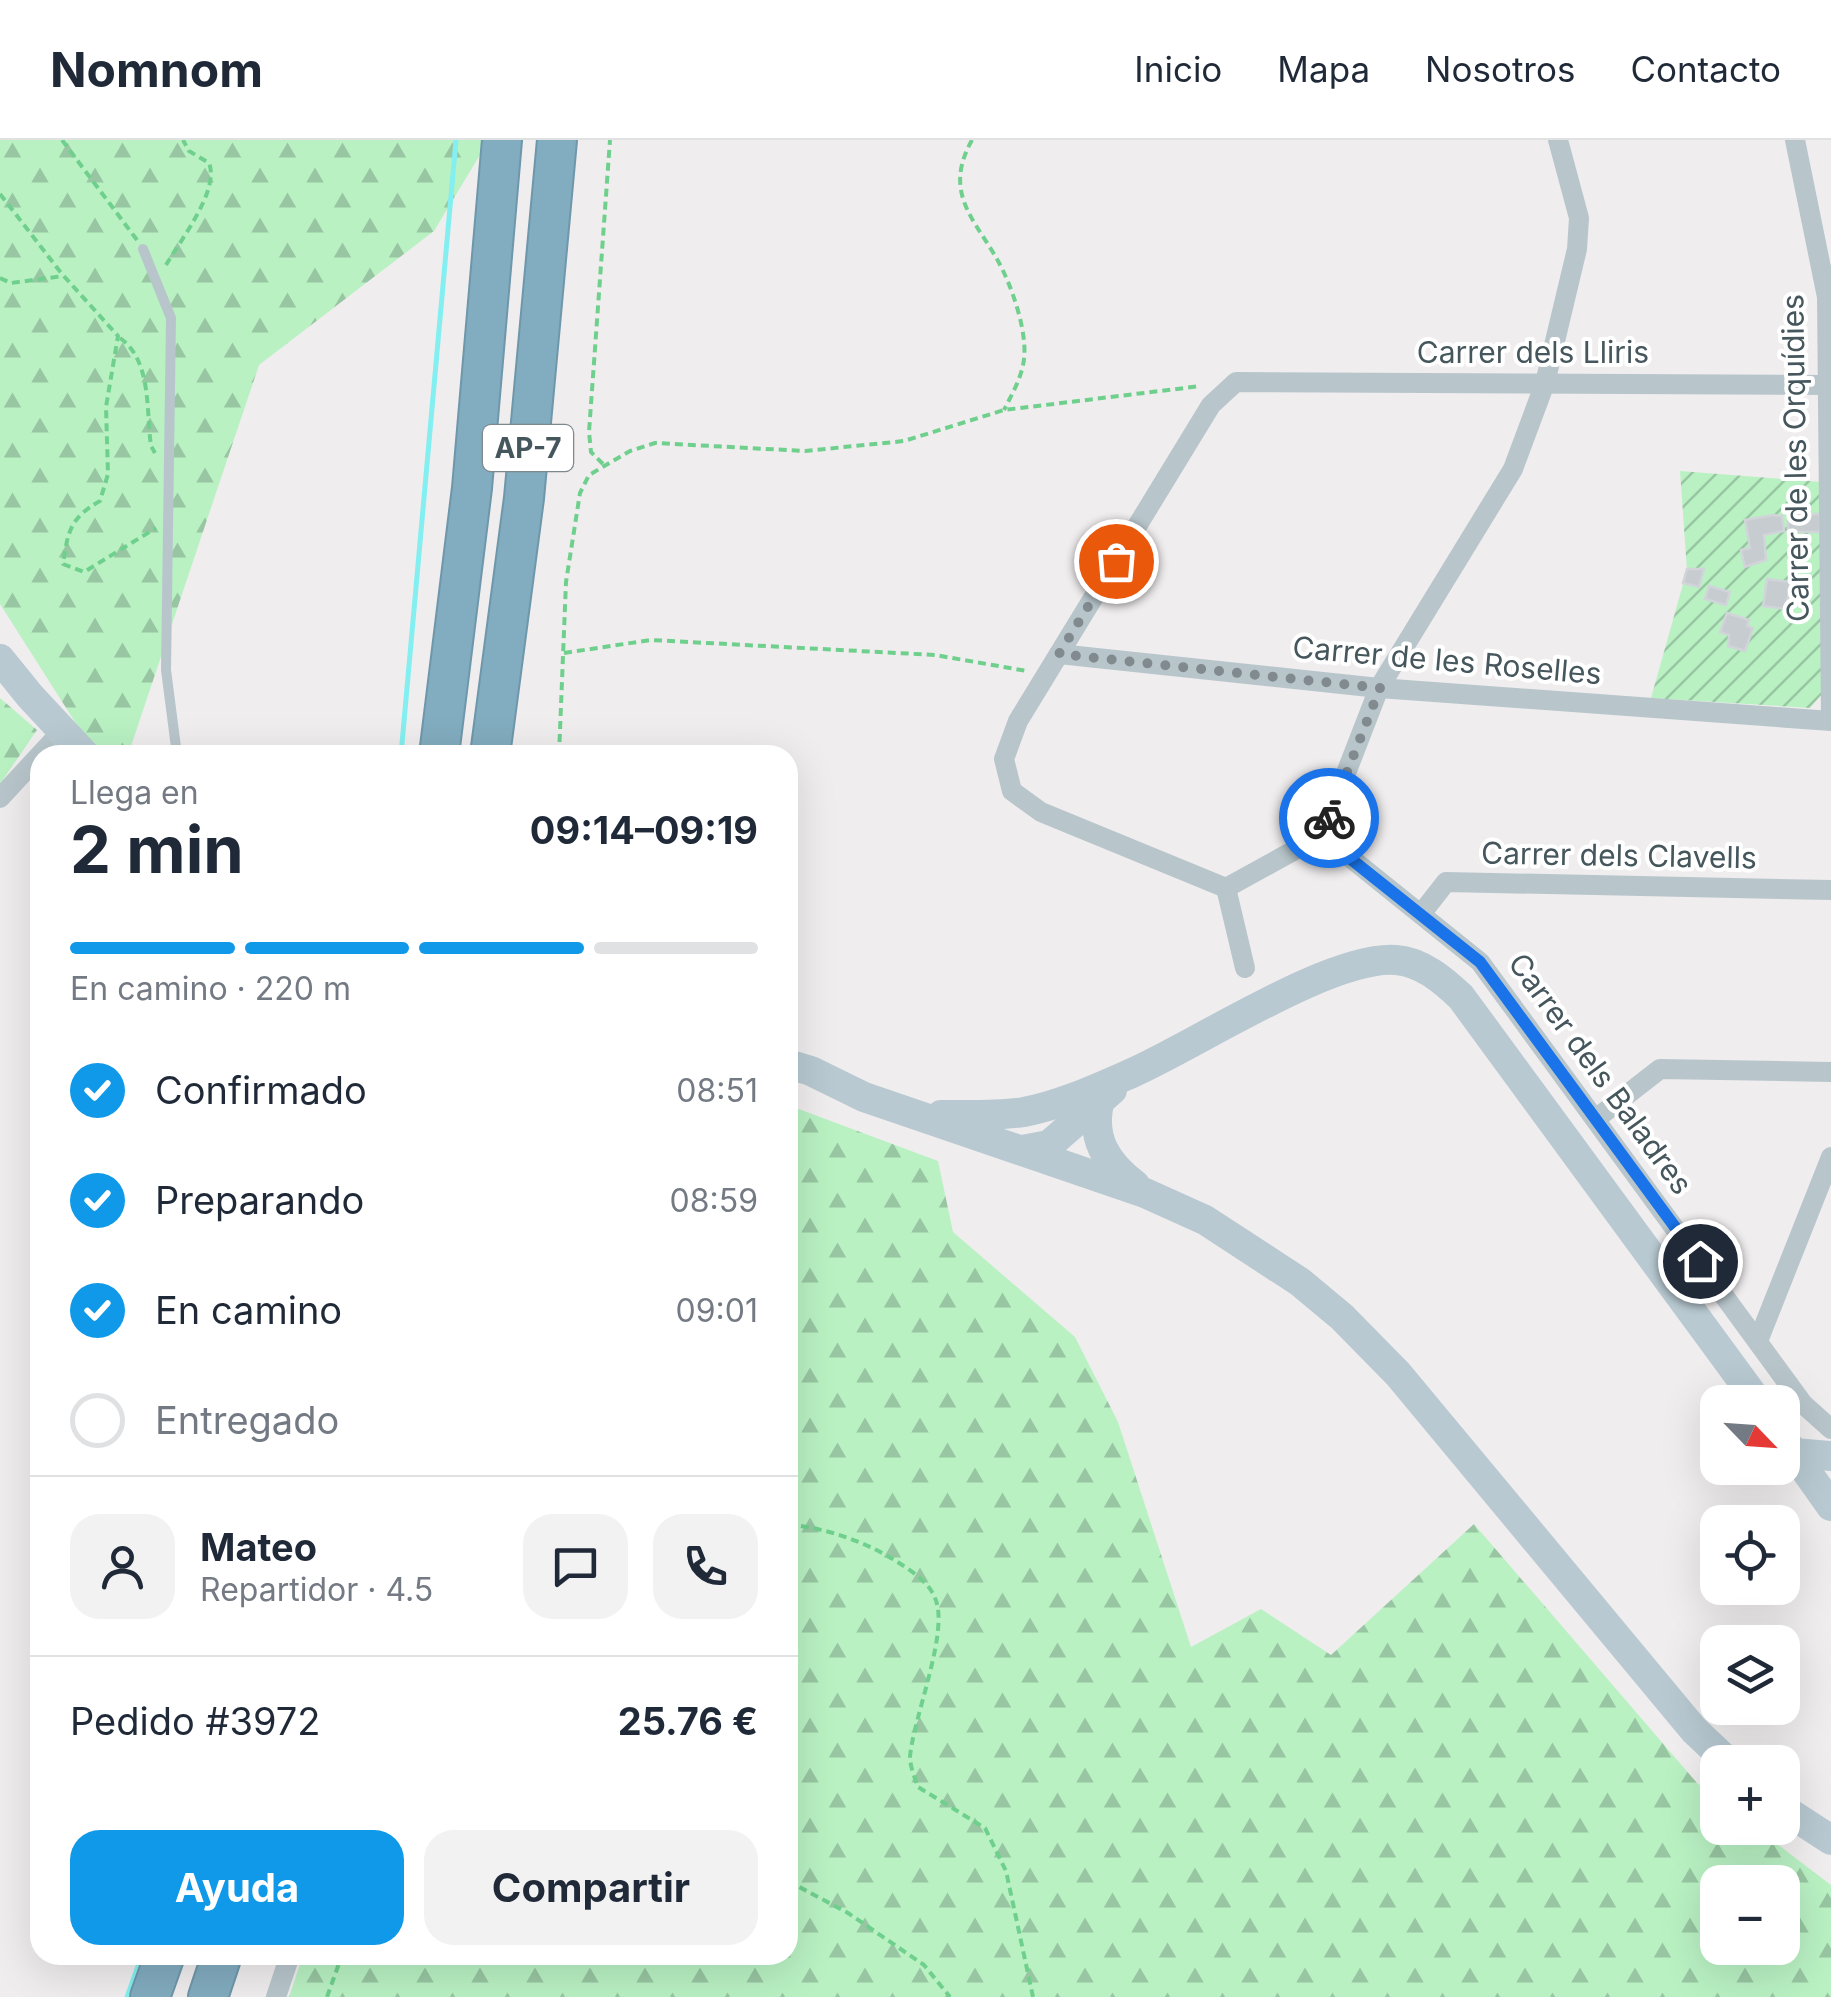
<!DOCTYPE html>
<html lang="es">
<meta charset="utf-8">
<style>
body{margin:0;font-family:Inter,sans-serif;background:#f2f2f3;color:#1f2937;height:100vh;display:flex;flex-direction:column;font-size:38px;white-space:nowrap}
*{box-sizing:border-box;margin:0}
p{font-size:32px;color:#747a83}
.icon{flex:none;width:55px;height:55px;fill:none;stroke:currentColor;stroke-width:2;stroke-linecap:round;stroke-linejoin:round}
.map{position:relative;flex:1;overflow:hidden}
.side{position:absolute;left:30px;top:605px;width:768px;height:1220px;display:flex;flex-direction:column;background:#fff;border-radius:30px;box-shadow:0 10px 40px #0002}
.side>*{flex:none}
.needle{width:65px;rotate:115deg}
.buttons{position:absolute;left:1700px;top:1245px;display:grid;gap:20px}
.buttons a{display:grid;place-items:center;width:100px;height:100px;border-radius:20px;background:#fff;box-shadow:0 10px 40px #0002;font-size:50px}
.pin{position:absolute;display:grid;place-items:center;width:85px;height:85px;color:#fff;margin:-42px;border:5px solid #fff;border-radius:50%;box-shadow:0 2px 10px #0007}
.courier{position:absolute;display:grid;place-items:center;width:100px;height:100px;margin:-50px;border:8px solid #1a73e8;border-radius:50%;background:#fff;color:#222;box-shadow:0 2px 12px #0007}
.headline em{font-style:normal;font-weight:700}
.headline div{display:flex;flex-direction:column-reverse}
.headline{display:flex;align-items:center;justify-content:space-between;height:170px;padding:0 40px}
h1{font-size:65px;font-weight:700;line-height:75px}
.bar{display:grid;grid-template-columns:repeat(4,1fr);gap:15px 10px;align-content:center;height:120px;padding:0 40px}
.bar i{height:12px;border-radius:8px;background:#e0e1e3}
.bar .on{background:#1099e8}
.bar p{grid-column:span 4}
.line{display:flex;align-items:center;gap:25px;padding:0 40px;border-top:2px solid #e0e1e3}
.line div{flex:1}
.round{display:grid;place-items:center;flex:none;width:105px;height:105px;border-radius:30px;background:#f2f2f3}
ol{padding:0 40px;list-style:none}
li{display:flex;align-items:center;gap:30px;height:110px}
li p{margin-inline-start:auto}
li .icon{padding:10px;border-radius:50%;background:#1099e8;color:#fff;stroke-width:4}
li:last-child{color:#747a83}
li i{width:55px;height:55px;border:5px solid #e0e1e3;border-radius:50%}
.button{display:flex;gap:20px;margin-top:auto;padding:20px 40px}
.button a{flex:1;height:115px;border-radius:30px;background:#1099e8;color:#fff;font-size:40px;font-weight:700;line-height:115px;text-align:center}
.button a+a{background:#f2f2f3;color:#1f2937}
header{display:flex;align-items:center;gap:60px;box-sizing:border-box;height:140px;padding:0 50px;background:#fff;border-bottom:2px solid #e0e1e3}
header strong{font-size:48px}
nav{display:flex;gap:55px;margin-inline-start:auto;font-size:35px}
.map>svg:first-child{display:block}
</style>
<header>
<strong>Nomnom</strong>
<nav><a>Inicio</a><a>Mapa</a><a>Nosotros</a><a>Contacto</a></nav>
</header>
<div class="map">
<svg width="1831" height="1857" viewBox="0 0 1831 1857">
<defs>
<pattern id="forest-firs" width="22" height="20" patternUnits="userSpaceOnUse" patternTransform="scale(2.5)"><rect width="22" height="20" fill="#b9f1c3"/><path d="M5 1l3.5 6h-7zM16 11l3.5 6h-7z" fill="#98c6a2"/></pattern>
<pattern id="garden-furrows" width="10" height="10" patternUnits="userSpaceOnUse" patternTransform="scale(2.5)"><rect width="10" height="10" fill="#b9f1c3"/><path d="M-1 1l2-2M0 10L10 0M9 11l2-2" fill="none" stroke="#98c6a2"/></pattern>
</defs>
<rect width="100%" height="100%" fill="#f0edee"/>
<g fill="url(#forest-firs)" fill-rule="evenodd">
<polygon points="0,0 489,0 434,91 259,225 128,615 96,615 0,464"/>
<polygon points="0,558 37,590 0,644"/>
<path d="M788,965L938,1021L953,1092L1075,1197L1118,1282L1191,1507L1261,1469L1331,1515L1474,1384L1697,1643L1717,1659L1718,1688H1756L1831,1745V1857H289L303,1815H788ZM1718,1742H1782V1808H1718Z"/>
</g>
<polygon fill="url(#garden-furrows)" points="1680,331 1821,342 1822,554 1810,568 1651,558 1687,430"/>
<g fill="none" stroke-linecap="round" stroke-linejoin="round">
<g stroke="#84eff0" stroke-width="5">
<polyline points="401,615 456,0"/>
<polyline points="127,1857 142,1815"/>
</g>
</g>
<g fill="#c7ccd1" stroke="#d1d5da" stroke-width="2.5">
<rect x="1788" y="374" width="32" height="18"/>
<polygon points="1773,375 1782,376 1784,391 1764,395 1766,420 1745,427 1741,410 1750,408 1745,380"/>
<polygon points="1687,429 1704,429 1699,447 1683,443"/>
<polygon points="1767,439 1790,442 1786,469 1763,466"/>
<polygon points="1709,446 1730,452 1726,465 1705,459"/>
<polygon points="1727,473 1749,480 1747,486 1753,488 1745,511 1728,506 1729,495 1720,492"/>
</g>
<g fill="none" stroke-linecap="round" stroke-linejoin="round">
<g stroke="#6e97ab" stroke-width="42">
<g id="motorway">
<polyline points="439,615 472,348 502,0"/>
<polyline points="490,615 524,358 557,0"/>
<polyline points="150,1857 165,1815"/>
<polyline points="208,1857 222,1815"/>
</g>
</g>
<g stroke="#6fd08d" stroke-width="4" stroke-dasharray="8 5" stroke-linecap="butt">
<polyline points="62,0 137,100"/>
<path d="M972,0C939,59 983,85 1005,135C1015,157 1027,194 1024,219C1022,237 1012,254 1004,270"/>
<path d="M0,54L62,134L118,196L106,267L108,334L100,361C70,378 68,391 63,424L84,432L156,388"/>
<path d="M166,125C180,101 220,50 209,23L189,11L183,0"/>
<polyline points="0,138 11,143 63,136"/>
<path d="M120,198C152,221 146,270 151,306L155,313"/>
<polyline points="603,324 591,312 589,292 610,0"/>
<polyline points="564,513 651,500 935,515 1027,531"/>
<polyline points="559,615 566,442 580,353 589,335 630,311 655,303 805,311 904,301 1004,270 1201,246"/>
<path d="M788,1384C827,1389 862,1400 896,1421C910,1430 929,1442 935,1458C950,1491 913,1578 910,1617C910,1627 915,1638 918,1647L985,1688L1006,1731L1033,1857"/>
<polyline points="788,1741 848,1773 924,1825 950,1857"/>
<polyline points="327,1857 342,1815"/>
</g>
<polyline stroke="#b8c6cc" stroke-width="10" points="143,109 171,178 166,530 177,615"/>
<g stroke="#b8c6cc" stroke-width="20">
<polyline points="1795,0 1827,157 1831,577"/>
<polyline points="1059,514 1379,548 1831,581"/>
<polyline points="0,658 62,591"/>
<polyline points="1322,695 1480,822 1803,1264 1831,1289"/>
<polyline points="1226,748 1041,672 1012,651 1004,619 1018,581 1211,265 1236,242 1831,245"/>
<polyline points="1226,748 1322,695 1379,548 1513,329 1545,243 1577,109 1579,78 1558,0"/>
<polyline points="1226,748 1245,828"/>
<polyline points="1421,774 1446,742 1831,750"/>
<polyline points="1597,978 1660,929 1831,932"/>
<polyline points="1758,1201 1831,1017"/>
<polyline points="276,1857 290,1815"/>
</g>
<g stroke="#b8c9d1" stroke-width="30">
<polyline points="0,519 30,556 85,615"/>
<polyline points="788,924 811,931 864,957 1145,1053 1205,1080 1300,1142 1342,1177 1398,1234 1694,1590 1728,1622"/>
<path d="M1100,959C1090,997 1105,1022 1135,1045"/>
<path d="M941,975C968,975 997,976 1024,972C1061,965 1098,948 1132,933C1196,905 1331,815 1396,820C1422,822 1443,840 1461,857L1758,1262"/>
<polyline points="1022,1010 1049,1005 1112,950"/>
<polyline points="1782,1297 1831,1366"/>
<polyline points="1794,1313 1831,1316"/>
<polyline points="1782,1668 1831,1700"/>
</g>
<use href="#motorway" stroke="#82acbf" stroke-width="38"/>
</g>
<g fill="none" stroke-linecap="round" stroke-linejoin="round">
<polyline stroke="#818b8f" stroke-width="10" stroke-dasharray="0 18" points="1116,421 1059,514 1380,548 1329,678"/>
<polyline stroke="#1a73e8" stroke-width="12" points="1329,678 1322,696 1480,822 1700,1121"/>
</g>
<g text-anchor="middle" stroke-width="8" stroke-linejoin="round" paint-order="stroke">
<rect fill="#fff" stroke="#7d898d" stroke-width="2.5" x="483" y="285" width="90" height="46" rx="8"/>
<g font-size="28" font-weight="bold" fill="#45565c">
<text x="528" y="318">AP-7</text>
</g>
<g font-size="30" fill="#45565c" stroke="#fff">
<text x="1533" y="223">Carrer dels Lliris</text>
<text transform="translate(1796 318) rotate(-91)" y="10">Carrer de les Orquídies</text>
<text transform="translate(1447 521) rotate(5)" y="10">Carrer de les Roselles</text>
<text transform="translate(1619 716) rotate(1)" y="10">Carrer dels Clavells</text>
<text transform="translate(1600 934) rotate(54)" y="10">Carrer dels Baladres</text>
</g>
</g>
</svg>
<div class="buttons">
<a><svg class="needle" viewBox="-14 -14 28 28"><path d="M0-13l5 13h-10z" fill="#e53935"/><path d="M0 13l5-13h-10z" fill="#747a83"/></svg></a>
<a><svg class="icon" aria-label="locate" viewBox="0 0 24 24"><circle cx="12" cy="12" r="6"/><path d="M12 2v4M12 18v4M2 12h4M18 12h4"/></svg></a>
<a><svg class="icon" aria-label="layers" viewBox="0 0 24 24"><path d="M12 4l9 5-9 5-9-5zM3 14l9 5 9-5"/></svg></a>
<a>+</a>
<a>−</a>
</div>
<div class="pin" style="left:1116px;top:421px;background:#ea580c"><svg class="icon" aria-label="bag" viewBox="0 0 24 24"><path d="M5 8h14l-1 12H6zM9 8a3 3 0 0 1 6 0"/></svg></div>
<div class="pin" style="left:1700px;top:1121px;background:#1f2937"><svg class="icon" aria-label="home" viewBox="0 0 24 24"><path d="M3 11l9-7 9 7M6 9v11h12V9"/></svg></div>
<div class="courier" style="left:1329px;top:678px"><svg class="icon" aria-label="bike" viewBox="0 0 24 24"><circle cx="6" cy="16" r="4"/><circle cx="18" cy="16" r="4"/><path d="M6 16l4-8h5l3 8M10 8l3 8H6M13 5h3"/></svg></div>
<section class="side">
<div class="headline"><div><h1>2 min</h1><p>Llega en</p></div><em>09:14–09:19</em></div>
<div class="bar"><i class="on"></i><i class="on"></i><i class="on"></i><i></i><p>En camino · 220 m</p></div>
<ol>
<li><svg class="icon" aria-label="check" viewBox="0 0 24 24"><path d="M5 12l5 5 9-10"/></svg>Confirmado<p>08:51</p></li>
<li><svg class="icon" aria-label="check" viewBox="0 0 24 24"><path d="M5 12l5 5 9-10"/></svg>Preparando<p>08:59</p></li>
<li><svg class="icon" aria-label="check" viewBox="0 0 24 24"><path d="M5 12l5 5 9-10"/></svg>En camino<p>09:01</p></li>
<li><i></i>Entregado</li>
</ol>
<div class="line" style="height:180px"><a class="round"><svg class="icon" aria-label="person" viewBox="0 0 24 24"><circle cx="12" cy="8" r="4"/><path d="M4 21q1-7 8-7t8 7"/></svg></a><div><b>Mateo</b><p>Repartidor · 4.5</p></div><a class="round"><svg class="icon" aria-label="chat" viewBox="0 0 24 24"><path d="M4 5h16v11H9l-5 4z"/></svg></a><a class="round"><svg class="icon" aria-label="phone" viewBox="0 0 24 24"><path d="M5 4h4l2 5-3 2q2 4 5 5l2-3 5 2v4C11 20 4 13 5 4z"/></svg></a></div>
<div class="line" style="height:130px"><div>Pedido #3972</div><b>25.76 €</b></div>
<div class="button"><a>Ayuda</a><a>Compartir</a></div>
</section>
</div>
